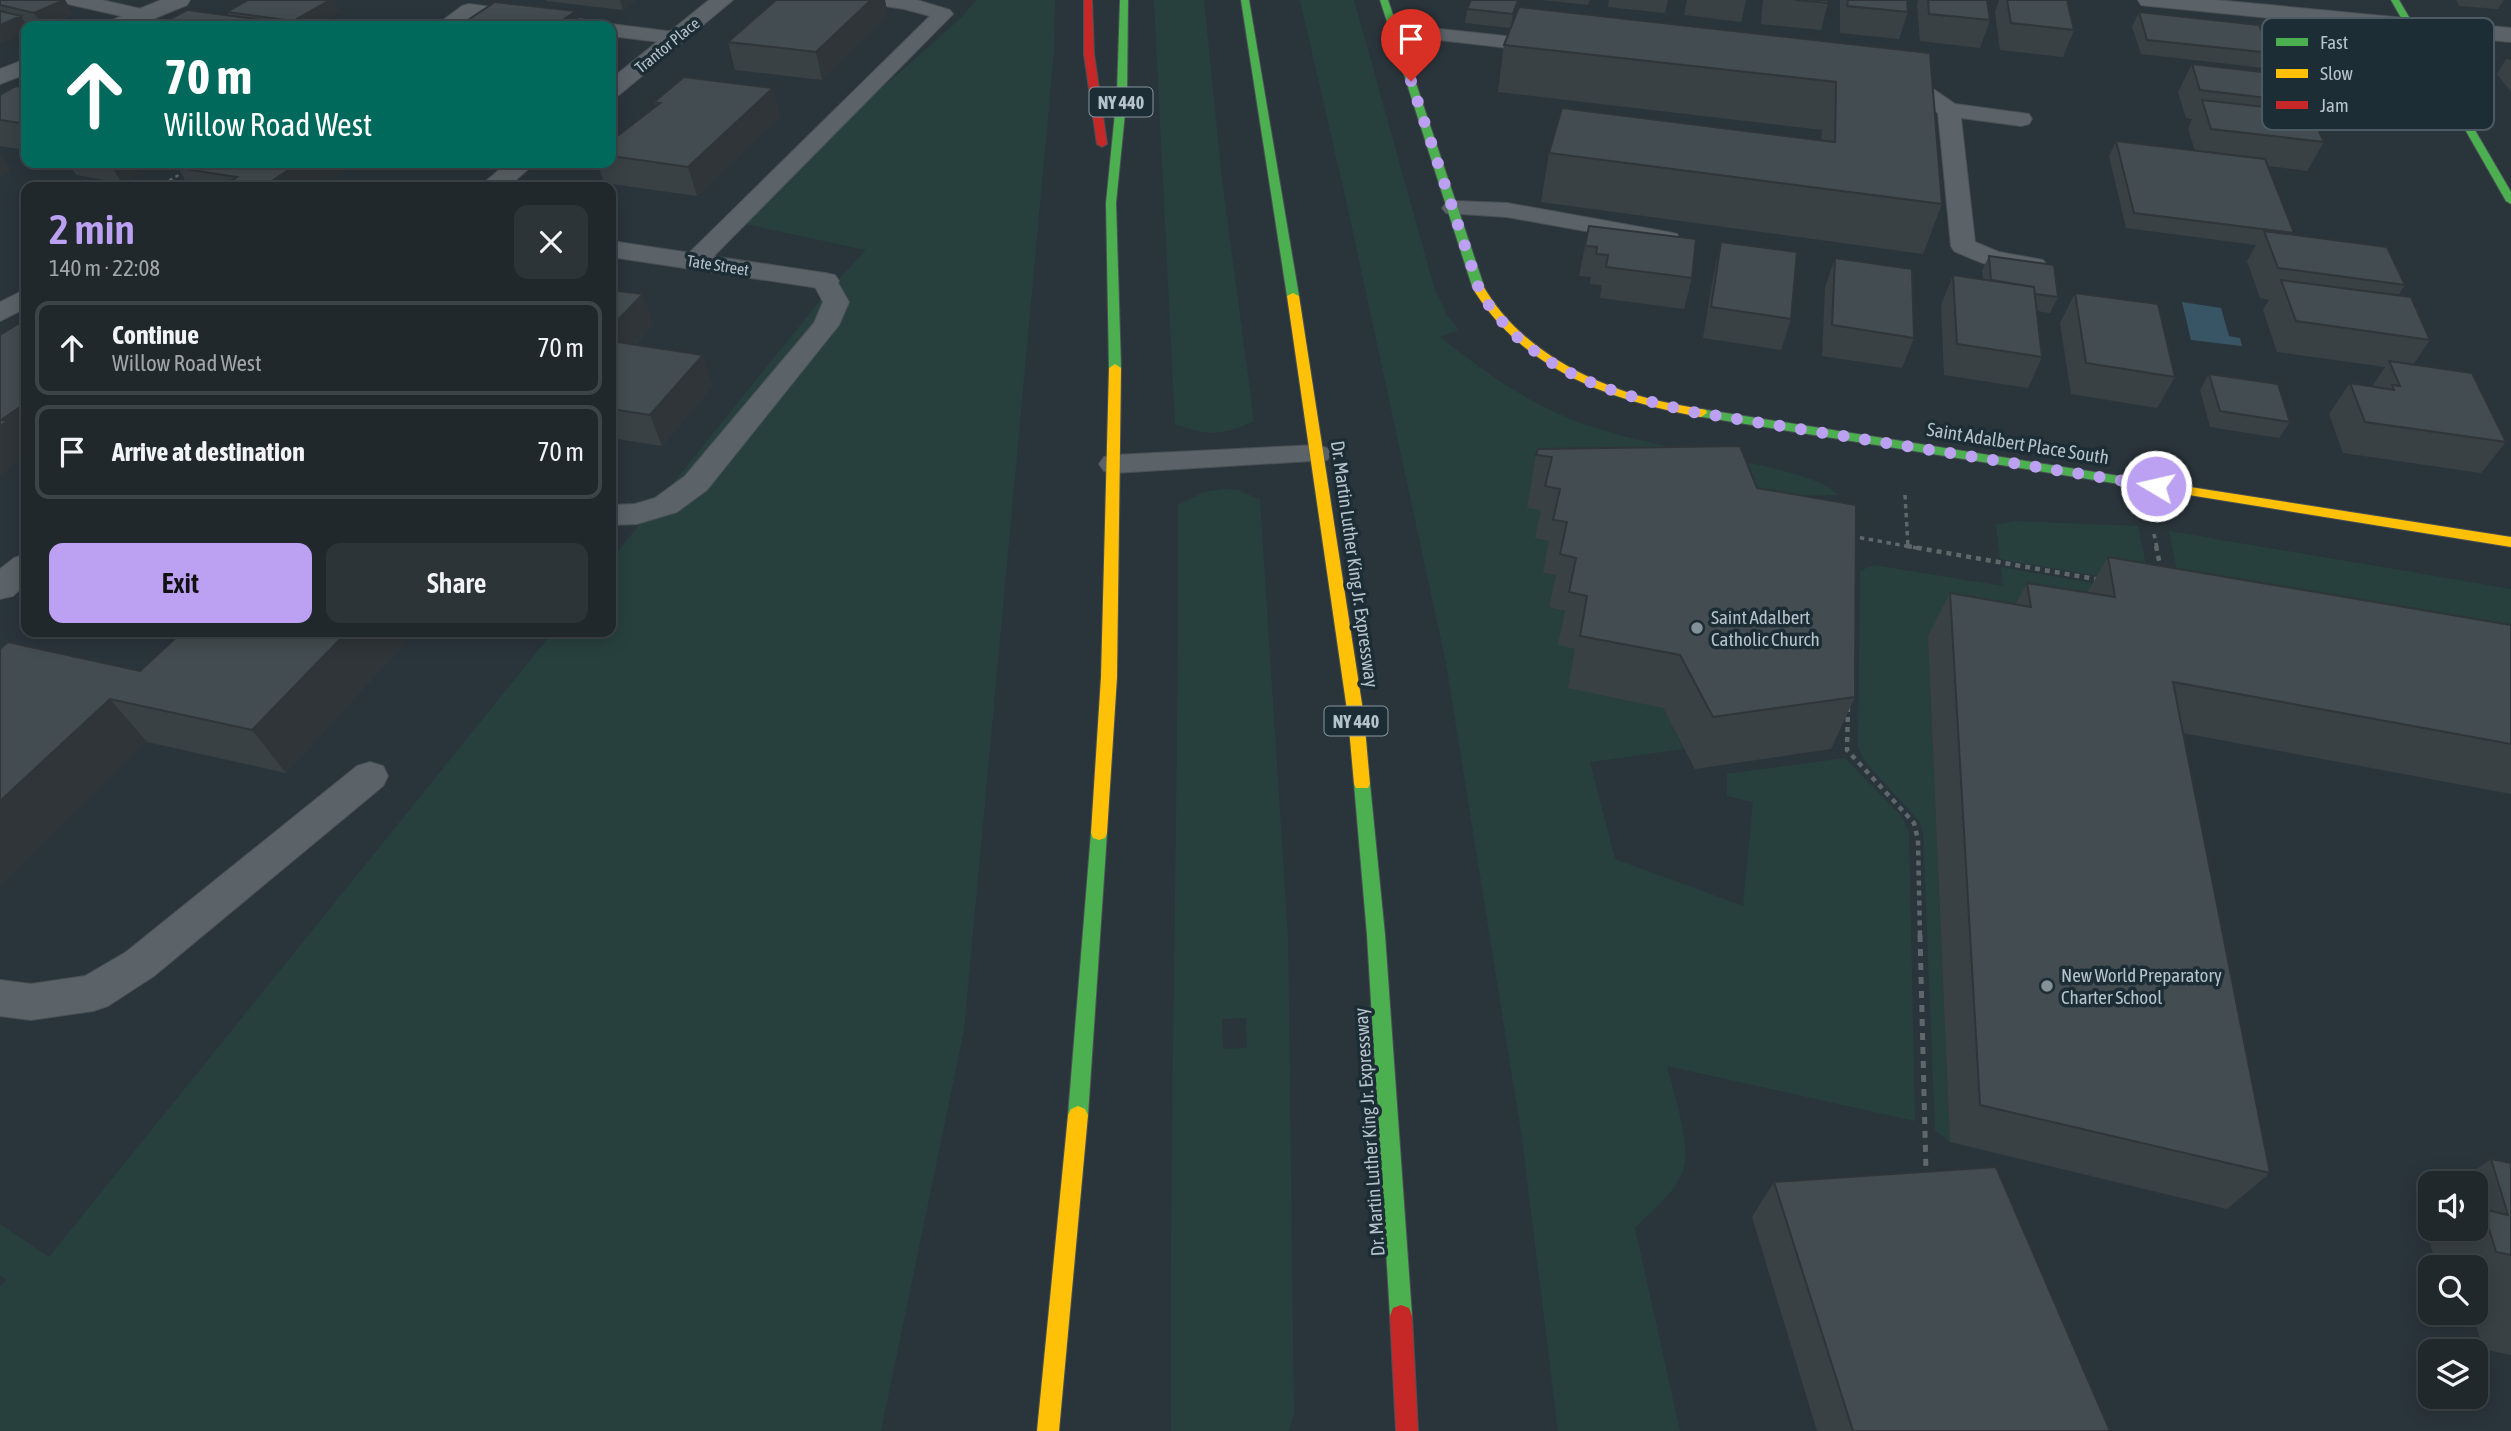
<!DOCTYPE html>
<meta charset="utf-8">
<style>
:root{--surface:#20282c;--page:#2d3438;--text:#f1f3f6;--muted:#a2a6a9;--line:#3d4448;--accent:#bca0f2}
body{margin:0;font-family:"Asap Condensed",sans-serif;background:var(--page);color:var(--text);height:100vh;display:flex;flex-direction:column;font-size:26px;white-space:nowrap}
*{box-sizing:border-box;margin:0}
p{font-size:23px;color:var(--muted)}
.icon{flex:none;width:38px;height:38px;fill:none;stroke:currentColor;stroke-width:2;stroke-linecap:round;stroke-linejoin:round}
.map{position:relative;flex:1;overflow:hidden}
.panel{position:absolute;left:21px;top:182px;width:595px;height:455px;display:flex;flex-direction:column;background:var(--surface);border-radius:14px;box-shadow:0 4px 18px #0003,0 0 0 2px var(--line)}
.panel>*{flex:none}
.banner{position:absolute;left:21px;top:21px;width:595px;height:147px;border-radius:14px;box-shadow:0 4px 18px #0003,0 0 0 2px var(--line);background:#00695c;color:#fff;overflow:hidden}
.controls{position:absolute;left:2418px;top:1171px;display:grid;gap:14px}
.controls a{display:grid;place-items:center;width:70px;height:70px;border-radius:14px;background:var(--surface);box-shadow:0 4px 18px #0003,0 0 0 2px var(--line);font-size:35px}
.pin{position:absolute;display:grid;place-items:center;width:60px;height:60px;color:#fff;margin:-72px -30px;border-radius:50% 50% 50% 0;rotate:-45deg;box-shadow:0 0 7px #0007}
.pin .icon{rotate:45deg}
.me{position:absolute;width:77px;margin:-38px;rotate:279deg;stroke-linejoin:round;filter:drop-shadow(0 0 5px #0008)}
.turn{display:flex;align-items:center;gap:24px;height:147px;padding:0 28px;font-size:32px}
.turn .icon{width:91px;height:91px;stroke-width:2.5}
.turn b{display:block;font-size:49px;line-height:60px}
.round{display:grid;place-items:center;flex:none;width:74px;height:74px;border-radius:14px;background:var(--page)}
.headline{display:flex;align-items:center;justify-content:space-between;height:119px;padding:0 28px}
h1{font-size:42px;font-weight:600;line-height:52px;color:var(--accent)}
.action{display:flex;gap:14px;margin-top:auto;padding:14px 28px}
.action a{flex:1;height:80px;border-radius:14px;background:var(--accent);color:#111;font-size:28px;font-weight:600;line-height:80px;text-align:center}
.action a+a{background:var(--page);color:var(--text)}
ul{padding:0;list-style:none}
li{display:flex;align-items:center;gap:21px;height:94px;margin:0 14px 10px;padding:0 14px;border:4px solid var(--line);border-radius:14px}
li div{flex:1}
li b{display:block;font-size:26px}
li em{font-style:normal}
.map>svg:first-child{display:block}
.green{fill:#27403e;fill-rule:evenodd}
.water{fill:#375565}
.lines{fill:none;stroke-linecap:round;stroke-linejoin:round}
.lane-casing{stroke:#495055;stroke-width:2}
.street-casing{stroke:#495055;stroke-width:2}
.fast-casing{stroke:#495055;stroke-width:2}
.slow-casing{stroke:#495055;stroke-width:2}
.jam-casing{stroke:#495055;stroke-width:2}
.path-far3{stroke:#5e686b;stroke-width:2.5;stroke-dasharray:3.5 3.5;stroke-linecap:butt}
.path-far2{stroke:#5e686b;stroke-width:3.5;stroke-dasharray:4.5 4.5;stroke-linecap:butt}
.path-far1{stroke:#5e686b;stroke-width:4.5;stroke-dasharray:5 5;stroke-linecap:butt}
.path{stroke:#5e686b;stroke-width:5;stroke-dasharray:7 7;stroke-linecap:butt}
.lane{fill:#5c6368;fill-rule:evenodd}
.street{fill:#5c6368;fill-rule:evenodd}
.fast{fill:#4caf50;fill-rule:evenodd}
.slow{fill:#ffc107;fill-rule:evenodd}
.jam{fill:#c62828;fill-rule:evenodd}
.wall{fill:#3a4145}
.shaded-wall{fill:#2f3538}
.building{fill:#434c50;stroke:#2f3538;stroke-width:2}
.route{stroke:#bca0f2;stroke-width:12;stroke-dasharray:0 21.6}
.poi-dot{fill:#849199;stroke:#1d2d36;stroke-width:2.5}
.labels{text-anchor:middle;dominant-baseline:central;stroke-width:7;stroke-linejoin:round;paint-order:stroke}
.far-street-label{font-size:16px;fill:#b5c3cb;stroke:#1d2d36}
.shield{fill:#1d2d36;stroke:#87969e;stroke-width:2}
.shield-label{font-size:18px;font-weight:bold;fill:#b5c3cb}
.street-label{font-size:19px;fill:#b5c3cb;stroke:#1d2d36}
.poi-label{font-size:19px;fill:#b5c3cb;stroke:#1d2d36;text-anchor:start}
.key{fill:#1d2d36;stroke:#4b5a63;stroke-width:2}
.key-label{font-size:19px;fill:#b5c3cb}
</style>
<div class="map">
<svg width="2511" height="1431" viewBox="0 0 2511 1431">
<rect width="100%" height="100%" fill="#2a353b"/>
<path class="green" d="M976,0H1055L1054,52L964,1030L881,1431H0V1287L7,1279L0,1276V1224L49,1257L553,632H611V560L827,292L866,250L731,221L960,19Z
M1154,0H1204L1222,180L1254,421C1223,436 1207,436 1175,424Z
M1300,0H1354L1434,287L1447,315L1459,330L1440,337C1486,373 1525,402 1581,423C1611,434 1643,441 1674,448C1708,456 1818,471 1838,495L1529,502L1527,507L1542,510L1550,542L1543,573L1556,575L1549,607L1565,611L1575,649L1663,708L1684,749L1590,762L1615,859L1743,906L1753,802L1727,796V774L1845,758L1901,816L1909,832L1915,1121L1667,1066C1673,1090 1689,1140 1685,1163C1682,1187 1651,1212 1635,1228L1680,1431H1558L1522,1138L1446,663L1346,200Z
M1223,489L1239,490L1260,500L1288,938L1294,1413L1289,1431H1171C1169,1122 1179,814 1178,505L1204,492ZM1246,1018L1247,1048L1223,1049L1222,1019Z
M2016,521L2138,526L2150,585L2000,559L1996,525Z
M2169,531L2511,589V666L2181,592Z
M1874,565L2003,586L2001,567L2152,594L1928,637L1950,1142L1935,1130L1923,832L1919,821L1867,764L1858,748L1860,571Z"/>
<path class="water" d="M2182,302L2221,308L2229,336L2240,338L2242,346L2191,340Z"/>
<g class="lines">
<defs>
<path id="lane" d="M65,0H102L150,11L153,15L143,21L68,4Z
M869,0H917L950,10L953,14L704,266L695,269L686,266L682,261L686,256L930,16L904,9L872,4Z
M469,4L586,20L593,22L596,26H544L473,16L458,26H435L462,6Z
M611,24L675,32L682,34L685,38L682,42L675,44L611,36V26H604Z
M1394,24L1551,41L1558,43L1561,47L1558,51L1551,53L1387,34L1384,30L1387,26Z
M1892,80L1926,84L1955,104L2029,114L2032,119L2029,124L2021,126L1961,118L1975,242L1999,252L2043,260L2047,265L2043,270C2014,277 1980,263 1954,251L1951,246L1938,113L1912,95L1884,91L1881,86L1884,81Z
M1454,201L1507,203L1668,232L1677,234L1680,239L1677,244L1668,246L1507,217L1446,213L1442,208L1446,203Z
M825,273L834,276L849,302L839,325L707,490L677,512L637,524L611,525V505L635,504L655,498L685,476L814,323L823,302L812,281L816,276Z
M26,289V308L0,321V302Z
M1317,445L1327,448L1332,454L1327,460L1114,473L1104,471L1099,464L1104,457L1114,455Z
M370,762L383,766L388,776L383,786L154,976L108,1006L93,1011L31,1020L0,1016V980L31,984L85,976L126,952L357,766Z"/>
<path id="street" d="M161,0H190L187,5L136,26H107L110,21Z
M709,0H733L619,95L611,97V79Z
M2138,0H2216L2511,28V42L2149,6L2141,5Z
M26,59V74L0,84V69Z
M507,163H535L508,187H479Z
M611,241L825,273L835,275L839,281L835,287L825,289L611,257Z
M26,554V584L13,596L0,599V569L14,558Z"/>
<path id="fast" d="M1120,0H1128L1127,93L1116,203L1121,368L1115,372L1109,368L1106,203L1117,93Z
M1241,0H1249L1299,296L1293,299L1287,296Z
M1380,0H1388L1484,286L1482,288L1472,286Z
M2391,0H2399L2511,192V204L2506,201Z
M1701,409L2132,478L2139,482L2132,486L1696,416L1695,413Z
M1362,778L1368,780L1370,784L1385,935L1412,1316L1409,1324L1401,1327L1393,1324L1390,1316L1367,935L1354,784L1356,780Z
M1099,826L1105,828L1107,833L1088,1115L1085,1121L1078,1124L1071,1121L1068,1115L1091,833L1093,828Z"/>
<path id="slow" d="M1478,283L1482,284C1516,345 1582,380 1647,398C1666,403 1686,406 1706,410L1707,413L1701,417C1613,401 1526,372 1475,292L1472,286Z
M1293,293L1299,296L1364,717L1370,784L1368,788H1356L1354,784L1348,717L1287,296Z
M1115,364L1121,368L1117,677L1107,833L1105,838L1099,840L1093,838L1091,833L1101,677L1109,368Z
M2132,478L2511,537V547L2127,485L2125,482Z
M1078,1106L1085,1109L1088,1115L1059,1431H1037L1068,1115L1071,1109Z"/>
<path id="jam" d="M1084,0H1092L1094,54L1107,144L1102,147L1097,144L1084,54Z
M1401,1305L1409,1308L1412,1316L1418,1431H1396L1390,1316L1393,1308Z"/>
</defs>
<use href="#lane" class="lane-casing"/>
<use href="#street" class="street-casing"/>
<use href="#fast" class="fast-casing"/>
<use href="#slow" class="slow-casing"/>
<use href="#jam" class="jam-casing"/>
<path class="path-far3" d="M157,187L186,171"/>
<path class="path-far2" d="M1905,495L1908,546
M2154,534L2157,548
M1851,536L1917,548"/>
<path class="path-far1" d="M1907,546L2101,580
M2156,546L2161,570
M1848,707L1847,750L1914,823L1918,840L1920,937"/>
<path class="path" d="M1920,935L1926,1172"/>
<use href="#lane" class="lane"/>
<use href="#street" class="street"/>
<use href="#fast" class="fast"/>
<use href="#slow" class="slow"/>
<use href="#jam" class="jam"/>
</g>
<path class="wall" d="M0,0L73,14L45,26L25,23L26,32L0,43Z
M546,0H636L623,10L546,1Z
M1471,0H1519L1517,10L1930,53L1942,204L1923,254L1541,202L1549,153L1821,140L1822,130L1498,92L1504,45L1510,28L1465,23L1467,9Z
M1542,0H1590L1588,5Z
M1609,0H1668L1665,13L1608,7Z
M1687,0H1746L1741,22L1684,15Z
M1763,0H1828V3L1821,30L1761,24Z
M1840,0H1907L1908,12L1899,39L1840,33Z
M1918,0H1987L1990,20L1980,48L1920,41L1917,4Z
M1999,0H2067L2074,30L2063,57L2000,50L1995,12Z
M2456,0H2504L2498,9L2459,6Z
M227,12H340L316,26H157L229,16Z
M2139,12L2272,53L2264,68L2141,54L2132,27Z
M888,15L822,80L735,70L728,42Z
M2506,59L2511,60V92L2497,74Z
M2192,64L2308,103L2303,111L2324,142L2307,171L2268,166L2294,233L2293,235L2405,285L2398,296L2430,340L2413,365L2506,442L2481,473L2343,453L2329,414L2350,383L2372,387L2385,367L2277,352L2263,310L2269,300L2260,298L2247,261L2256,245L2126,228L2109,156L2116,141L2195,151L2188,128L2192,119L2186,118L2178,92Z
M26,88V150L0,146V95Z
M654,102L781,116L697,196L604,183L597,163H611V141L656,106Z
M68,163H154L122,183L76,175Z
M186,163H355L321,187H189L178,168Z
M1589,226L1692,278L1684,309L1600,298L1602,285L1590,284L1591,277L1579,276Z
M1721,242L1791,319L1781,350L1703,338L1714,272Z
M1989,256L2058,297L2050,313L2037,311L2042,357L2028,388L1944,375L1941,305L1953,275L1983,279L1982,271Z
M1835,258L1914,338L1902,368L1822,356L1825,288Z
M611,290L654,324L635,345L713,386L662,446L611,438Z
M2075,293L2175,377L2157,408L2071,394L2060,323Z
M2209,374L2290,422L2279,438L2210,427L2200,390Z
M1536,455L1757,488L1855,697L1831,749L1695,769L1663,708L1568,688L1575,649L1558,645L1565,611L1549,607L1556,575L1543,573L1549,541L1535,538L1541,510L1527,508Z
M2108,557L2511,625V794L2183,733L2270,1173L2227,1209L1950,1142L1928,636L1950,593L2016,604L2027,583L2087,593Z
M182,632H415L286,773L147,742L0,649L140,671Z
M2491,1159L2511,1163V1355L2483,1349L2472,1312H2476V1267H2437L2430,1243L2449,1231L2448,1228H2476V1183H2456Z
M1774,1182L2110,1431H1817L1752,1217Z"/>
<path class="shaded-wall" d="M65,0L73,14L42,26L34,13Z
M330,0H335L340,12L316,26H296L293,21Z
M620,0H636L623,10Z
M871,0H885L888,15L822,80L816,52Z
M1518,0L1517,10L1511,28L1513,14Z
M576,11L581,26H554Z
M21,16L27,26L26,32L0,43V25Z
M255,19L259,26H242Z
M773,88L781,116L697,196L688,167Z
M0,152L12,170L0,177Z
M120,163H154L122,183L112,167Z
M299,163H355L321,187H275L272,181Z
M643,294L654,324L611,370V327Z
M703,355L713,386L662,446L650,415Z
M26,403V456L0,476V426L1,420Z
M347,632H415L286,773L252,730Z
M110,699L147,742L0,886V801Z"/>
<path class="building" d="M0,0H64L34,13L0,5Z
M248,0H330L293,21L227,12Z
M776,0H871L816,52L728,42Z
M1471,0H1518L1513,14L1467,9Z
M1795,0H1828V3Z
M1848,0H1907L1908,12L1847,6Z
M1928,0H1987L1990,20L1929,14Z
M2007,0H2067L2074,30L2011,23Z
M495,2L576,11L554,26H459Z
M1519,7L1930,53L1942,204L1549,153L1562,108L1835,142L1836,82L1504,45Z
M187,10L255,19L242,26H157Z
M0,11L21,16L0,25Z
M2139,12L2259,25L2272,53L2147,40Z
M2192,64L2297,76L2308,103L2200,90Z
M684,77L773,88L688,167L611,156V141L660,103L654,102Z
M16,86L26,88V124L0,120V95Z
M2202,100L2310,112L2324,142L2211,129Z
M2116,141L2265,159L2294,233L2134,213Z
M83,163H120L112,167Z
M186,163H299L272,181L312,187H221L237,177L178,168Z
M1589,226L1696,239L1692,278L1606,267L1608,255L1596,254L1597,247L1585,246Z
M2264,231L2387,247L2405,285L2278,268Z
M1721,242L1797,252L1791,319L1711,307Z
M1989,256L2054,265L2058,297L2035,294L2034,287L1991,280Z
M1835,258L1912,269L1914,338L1832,325Z
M1953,275L2034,287L2042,357L1957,344Z
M2281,280L2411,297L2430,340L2296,321Z
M611,290L643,294L611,327Z
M2075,293L2158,304L2175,377L2086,363Z
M18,324L26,325V403L1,420L8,421L0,426V335Z
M611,341L703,355L650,415L611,409Z
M2389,361L2472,373L2506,442L2365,422L2350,383L2394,390L2392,385L2400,386Z
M2209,374L2278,384L2290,422L2220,411Z
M1740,446L1757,488L1856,505L1855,697L1713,717L1680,655L1580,636L1587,596L1569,592L1576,558L1560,554L1567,522L1553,520L1560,489L1545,486L1552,457L1536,455L1538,449Z
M2108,557L2511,625V744L2173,682L2270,1173L1980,1105L1950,593L2031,607L2027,583L2115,597Z
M182,632H347L252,730L110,699L0,801V649L8,642L140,671Z
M2491,1159L2511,1163V1255L2496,1252L2483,1209L2508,1215Z
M1996,1167L2110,1431H1853L1774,1182Z"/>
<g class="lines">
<path class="route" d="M1411,81L1480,292C1530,371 1606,392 1693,412L2156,486"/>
</g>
<g class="poi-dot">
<circle cx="1697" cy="628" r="7"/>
<circle cx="2047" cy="986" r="7"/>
</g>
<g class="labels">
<g class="far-street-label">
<text transform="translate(667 45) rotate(-39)">Trantor Place</text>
<text transform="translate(718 265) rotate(9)">Tate Street</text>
</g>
<g class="shield">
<rect x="1089.5" y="87.5" width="63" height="29" rx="5"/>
<rect x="1324.5" y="706.5" width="63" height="29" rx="5"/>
</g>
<g class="shield-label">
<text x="1121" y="102">NY 440</text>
<text x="1356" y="721">NY 440</text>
</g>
<g class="street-label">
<text transform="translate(2018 443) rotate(9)">Saint Adalbert Place South</text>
<text transform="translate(1355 564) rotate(82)">Dr. Martin Luther King Jr. Expressway</text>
<text transform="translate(1369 1132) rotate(-94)">Dr. Martin Luther King Jr. Expressway</text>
</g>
<g class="poi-label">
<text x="1711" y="617">Saint Adalbert<tspan x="1711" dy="22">Catholic Church</tspan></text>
<text x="2061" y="975">New World Preparatory<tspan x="2061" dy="22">Charter School</tspan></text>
</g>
</g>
<rect x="2262" y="18" width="232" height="112" rx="10" class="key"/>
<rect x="2276" y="38" width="32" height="8" fill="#4caf50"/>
<rect x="2276" y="69" width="32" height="9" fill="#ffc107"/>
<rect x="2276" y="101" width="32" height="8" fill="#c62828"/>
<g class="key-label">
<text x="2320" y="49">Fast</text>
<text x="2320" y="80">Slow</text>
<text x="2320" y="112">Jam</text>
</g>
</svg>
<div class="controls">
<a><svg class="icon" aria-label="sound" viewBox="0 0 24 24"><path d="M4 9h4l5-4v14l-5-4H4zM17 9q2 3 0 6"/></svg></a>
<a><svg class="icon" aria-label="search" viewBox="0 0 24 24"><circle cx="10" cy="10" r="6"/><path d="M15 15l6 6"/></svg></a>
<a><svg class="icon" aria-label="layers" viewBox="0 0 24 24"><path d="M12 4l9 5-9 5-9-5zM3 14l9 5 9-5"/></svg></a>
</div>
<div class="pin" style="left:1411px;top:81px;background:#d93025"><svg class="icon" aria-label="arrive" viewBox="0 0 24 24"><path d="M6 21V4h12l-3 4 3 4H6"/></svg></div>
<svg class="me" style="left:2156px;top:486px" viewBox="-20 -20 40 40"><circle r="17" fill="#bca0f2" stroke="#fff" stroke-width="3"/><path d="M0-11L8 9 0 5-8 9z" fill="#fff"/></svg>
<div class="banner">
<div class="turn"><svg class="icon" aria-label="ahead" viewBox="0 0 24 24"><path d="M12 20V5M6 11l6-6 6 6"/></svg><div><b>70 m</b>Willow Road West</div></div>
</div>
<section class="panel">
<div class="headline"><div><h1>2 min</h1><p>140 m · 22:08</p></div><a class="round"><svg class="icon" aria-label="close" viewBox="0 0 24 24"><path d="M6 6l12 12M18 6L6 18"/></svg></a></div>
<ul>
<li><svg class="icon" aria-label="ahead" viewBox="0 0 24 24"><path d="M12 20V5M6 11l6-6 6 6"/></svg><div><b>Continue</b><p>Willow Road West</p></div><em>70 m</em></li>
<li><svg class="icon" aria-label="arrive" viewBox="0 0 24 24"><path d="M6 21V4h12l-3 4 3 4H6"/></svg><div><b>Arrive at destination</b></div><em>70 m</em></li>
</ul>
<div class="action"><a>Exit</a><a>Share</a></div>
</section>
</div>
